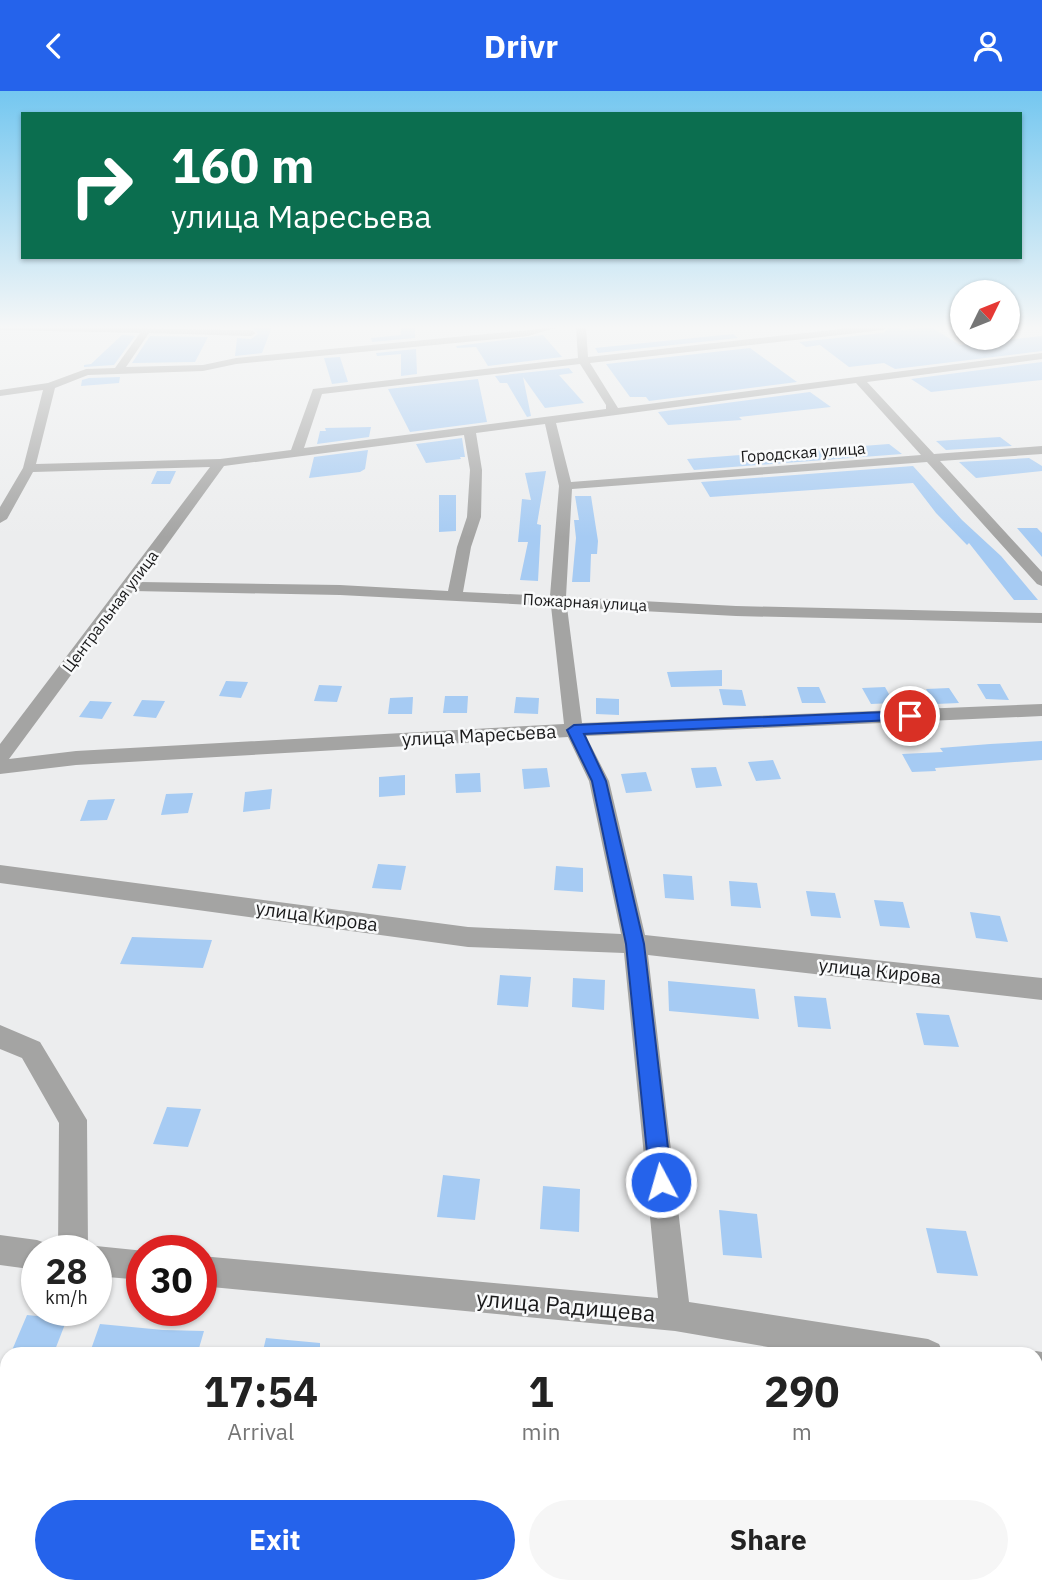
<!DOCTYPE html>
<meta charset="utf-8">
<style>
:root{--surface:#fff;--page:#f6f6f6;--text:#222;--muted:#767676;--accent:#2563eb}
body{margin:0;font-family:"IBM Plex Sans",sans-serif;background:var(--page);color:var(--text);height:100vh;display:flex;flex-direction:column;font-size:26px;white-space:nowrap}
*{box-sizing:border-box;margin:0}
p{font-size:23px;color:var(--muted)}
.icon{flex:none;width:38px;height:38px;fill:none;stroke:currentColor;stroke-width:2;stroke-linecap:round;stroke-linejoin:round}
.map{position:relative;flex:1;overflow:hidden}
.drawer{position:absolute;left:0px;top:1256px;width:1043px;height:247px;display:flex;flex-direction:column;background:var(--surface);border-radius:21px 21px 0 0;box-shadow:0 2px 5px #0004}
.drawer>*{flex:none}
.top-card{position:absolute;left:21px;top:21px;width:1001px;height:147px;border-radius:0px;box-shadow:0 2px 5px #0004;background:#0b6e4f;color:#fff;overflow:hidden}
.needle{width:46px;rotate:47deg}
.fabs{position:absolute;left:950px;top:189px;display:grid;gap:14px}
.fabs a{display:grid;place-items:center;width:70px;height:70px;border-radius:50%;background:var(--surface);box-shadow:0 2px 5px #0004;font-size:35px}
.speed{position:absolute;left:21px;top:1144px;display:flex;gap:14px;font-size:35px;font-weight:700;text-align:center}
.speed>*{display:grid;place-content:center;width:91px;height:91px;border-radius:50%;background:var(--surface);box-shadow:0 2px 5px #0004;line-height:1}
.speed small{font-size:18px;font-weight:400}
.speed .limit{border:10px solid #d22;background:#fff;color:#111}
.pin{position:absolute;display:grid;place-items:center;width:60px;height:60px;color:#fff;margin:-30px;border:4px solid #fff;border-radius:50%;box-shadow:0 2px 7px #0007}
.me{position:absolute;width:77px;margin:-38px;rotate:354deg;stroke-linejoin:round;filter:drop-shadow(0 0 5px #0008)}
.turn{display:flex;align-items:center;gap:24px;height:147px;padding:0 35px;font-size:32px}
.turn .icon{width:91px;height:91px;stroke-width:2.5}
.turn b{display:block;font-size:49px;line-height:60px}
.eta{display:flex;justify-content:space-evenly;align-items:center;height:119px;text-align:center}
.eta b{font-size:42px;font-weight:700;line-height:49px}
.action{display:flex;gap:14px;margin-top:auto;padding:14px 35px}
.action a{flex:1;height:80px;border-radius:42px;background:var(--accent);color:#fff;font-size:28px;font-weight:700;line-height:80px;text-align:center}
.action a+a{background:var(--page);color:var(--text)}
header{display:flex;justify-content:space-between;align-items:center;height:91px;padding:0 35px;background:var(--accent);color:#fff;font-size:32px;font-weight:700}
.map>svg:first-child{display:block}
.building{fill:#a6cbf3}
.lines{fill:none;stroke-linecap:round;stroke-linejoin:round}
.minor{fill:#a4a4a3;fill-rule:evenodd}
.route{fill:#2563eb;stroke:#184099;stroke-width:2}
.labels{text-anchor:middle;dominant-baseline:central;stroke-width:5;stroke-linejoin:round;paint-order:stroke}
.far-street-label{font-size:16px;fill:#1a1a1b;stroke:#f9fafb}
.street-label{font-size:19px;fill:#1a1a1b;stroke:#f9fafb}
.near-street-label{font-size:23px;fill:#1a1a1b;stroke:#f9fafb}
</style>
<header><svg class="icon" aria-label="back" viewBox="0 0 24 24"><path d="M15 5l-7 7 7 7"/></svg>Drivr<svg class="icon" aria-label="person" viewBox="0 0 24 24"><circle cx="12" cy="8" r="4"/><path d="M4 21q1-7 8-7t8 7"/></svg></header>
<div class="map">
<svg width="1042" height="1503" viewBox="0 0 1042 1503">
<rect width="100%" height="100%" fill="#ecedee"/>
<path class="building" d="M238,236H272L262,262L235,265L237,247L251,248L258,243L252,237Z
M401,236H415V247L372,251L371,247L401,244Z
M890,236H901V239L931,236L960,254L1042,245V260L895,278L884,272L849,276L820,254L806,256L799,251L883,242Z
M733,243L738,247L598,262L595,257Z
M122,244L135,245L114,274L84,276V274L91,273Z
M543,244L562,266L488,275L476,256L457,257L456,255Z
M150,245L208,246L195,271L132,272Z
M750,257L797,291L649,310L646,306H630L606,273Z
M416,258L417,283L401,285V263L377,265L376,262Z
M340,266L348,291L332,293L324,267Z
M1042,271V289L931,301L911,288Z
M569,277L573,282L559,284L584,312L545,317L523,286L531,325L527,326L507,292H500L495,285Z
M120,286L119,292L81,295L82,289L89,287Z
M478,288L487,331L410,341L388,298Z
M810,301L831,316L739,326L742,329L668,334L658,321Z
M371,336L369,346L317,353L320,340H326L325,337Z
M1000,346L1012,355L946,359L936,350Z
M462,347L465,366H460L461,368L426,372L416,353Z
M889,353L902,363L694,379L687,368Z
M368,359L365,378L360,381L309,387L314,366Z
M1029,367L1042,375V380L976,387L959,371Z
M913,375L962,429L1001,465L1038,509H1014L969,452L967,454L936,422L913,392L710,406L701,391Z
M157,380H176L170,393H151Z
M546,380L537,433L541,434L538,490L520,489L528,451H518L522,408L531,409L525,382Z
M439,404H456V440L439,441Z
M575,405H591L598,450L597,463H591L590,491H572L576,447L574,429H579Z
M1017,437H1037L1042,442V466Z
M722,579V595L671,596L667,581Z
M226,590L248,591L241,607L219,605Z
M977,593H1000L1009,609L986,608Z
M319,594L342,595L337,611L314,610Z
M797,596H819L826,612H802Z
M885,596L894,612L871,613L862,597Z
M949,597L959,612L936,613L926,598Z
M719,598L742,599L746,615L723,614Z
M445,605H468L467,622H443Z
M413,606L412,623H388L390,607Z
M516,606L539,607L538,623L514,622Z
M596,607L619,608V624L596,623Z
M142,609L165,610L156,627L133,625Z
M90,610L112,611L102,628L79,626Z
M1042,650V669L935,677L936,680L912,681L902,663L943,661L940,657L990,653Z
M773,669L781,688L756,690L748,671Z
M716,676L722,695L696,697L691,677Z
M547,677L550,696L524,698L522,678Z
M646,681L652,700L626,702L621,683Z
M480,682L481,701L456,702L455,683Z
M405,684V704L379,706V686Z
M272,698L270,718L243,721L245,701Z
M193,702L188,722L161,724L166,703Z
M115,708L107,729L80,730L88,709Z
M378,773L406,775L401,799L372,797Z
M556,775L583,777V801L554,799Z
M663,783L692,785L694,809L665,807Z
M729,790L757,792L761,817L731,815Z
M806,800L835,802L841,827L811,825Z
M874,809L903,811L910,837L880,835Z
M970,821L1000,825L1008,851L976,847Z
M132,846L212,849L203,877L120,873Z
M500,884L531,886L528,916L497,914Z
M573,887L605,889L604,919L572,916Z
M668,890L755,898L759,928L669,920Z
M794,905L826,907L831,938L798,936Z
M916,922L949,924L959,956L924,954Z
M167,1016L201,1018L188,1056L153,1053Z
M443,1084L480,1088L475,1129L437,1126Z
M543,1095L580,1098L579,1141L540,1138Z
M719,1119L757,1123L762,1167L723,1164Z
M926,1137L966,1140L978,1185L937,1182Z
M27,1224L67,1228L53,1264H10Z
M100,1233L163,1239L204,1240L197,1264H89Z
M266,1247L320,1252V1264H262Z"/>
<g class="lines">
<path class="minor" d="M0,236L251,239L256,242L251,245L149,242L126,276L203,274L236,267L559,236L528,245L236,273L203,280L88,284L55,297L36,373L220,368L291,359L313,298L578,267L576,236H586L588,266L858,236H888L883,239L590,272L618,317L1042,262V268L867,291L934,363L1042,355V363L940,370L1042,481V495L1037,493L927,371L572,398L566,506L736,515L1042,522V532L736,525L567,516L582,632L1042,613V625L586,645L609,690L645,844L1042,887V909L648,864L689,1211L928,1248L939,1253L944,1264H815L675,1240L201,1195V1165L658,1207L624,862L468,856L0,792V774L468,836L621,843L589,690L568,646L76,674L0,683V653L210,376L33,381L7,428L0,432V416L23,377L43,299L0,305V299L48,292L86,278L115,277L140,242L0,239ZM580,273L606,314V318L304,357L322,303ZM856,292L921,364L571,391L556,332ZM545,333L559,395L550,505L463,501L471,456L481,426L482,379L476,342ZM464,344L470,379L467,426L457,456L448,500L340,494L140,491L224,375ZM133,500L340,504L551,515L564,633L76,660L9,668Z
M0,934L40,951L87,1029L88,1158L96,1155L145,1160H142V1189L96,1185V1160H58L59,1032L22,967L0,958Z
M0,1144L37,1149L48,1153L50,1160H37V1179L0,1174Z
M1036,1260L1042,1261V1293L1036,1292V1264H1027Z"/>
</g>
<linearGradient id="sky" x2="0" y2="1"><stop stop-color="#74c7f0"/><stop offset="0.53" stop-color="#f6f7f7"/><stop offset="1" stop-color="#f6f7f7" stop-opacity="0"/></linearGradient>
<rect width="1042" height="446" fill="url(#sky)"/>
<path class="route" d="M910,620L917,625L915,628L584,643L606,690L644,853L672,1091L669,1099L661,1102L653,1099L650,1091L626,853L592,690L567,639L574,634Z"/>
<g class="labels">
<g class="far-street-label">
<text transform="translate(803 361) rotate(-4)">Городская улица</text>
<text transform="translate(585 511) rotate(3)">Пожарная улица</text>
<text transform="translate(110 520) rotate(-53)">Центральная улица</text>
</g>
<g class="street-label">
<text transform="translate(479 644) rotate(-3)">улица Маресьева</text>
<text transform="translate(317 825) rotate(8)">улица Кирова</text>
<text transform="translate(880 880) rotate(6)">улица Кирова</text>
</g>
<g class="near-street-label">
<text transform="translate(566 1214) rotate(5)">улица Радищева</text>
</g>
</g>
</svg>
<div class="fabs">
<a><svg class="needle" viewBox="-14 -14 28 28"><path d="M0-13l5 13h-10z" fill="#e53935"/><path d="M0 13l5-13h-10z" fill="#767676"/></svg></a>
</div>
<div class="speed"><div>28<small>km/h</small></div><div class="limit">30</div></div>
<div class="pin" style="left:910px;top:625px;background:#d93025"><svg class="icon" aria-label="arrive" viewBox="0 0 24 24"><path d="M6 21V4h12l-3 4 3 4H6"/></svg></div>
<svg class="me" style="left:661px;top:1091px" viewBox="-20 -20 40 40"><circle r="17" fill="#2563eb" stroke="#fff" stroke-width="3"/><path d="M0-11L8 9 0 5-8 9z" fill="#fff"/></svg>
<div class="top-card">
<div class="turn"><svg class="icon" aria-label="right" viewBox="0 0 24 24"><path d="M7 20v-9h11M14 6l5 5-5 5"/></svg><div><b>160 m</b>улица Маресьева</div></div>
</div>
<section class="drawer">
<div class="eta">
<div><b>17:54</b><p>Arrival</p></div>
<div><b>1</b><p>min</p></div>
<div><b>290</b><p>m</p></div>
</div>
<div class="action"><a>Exit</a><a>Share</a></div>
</section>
</div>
